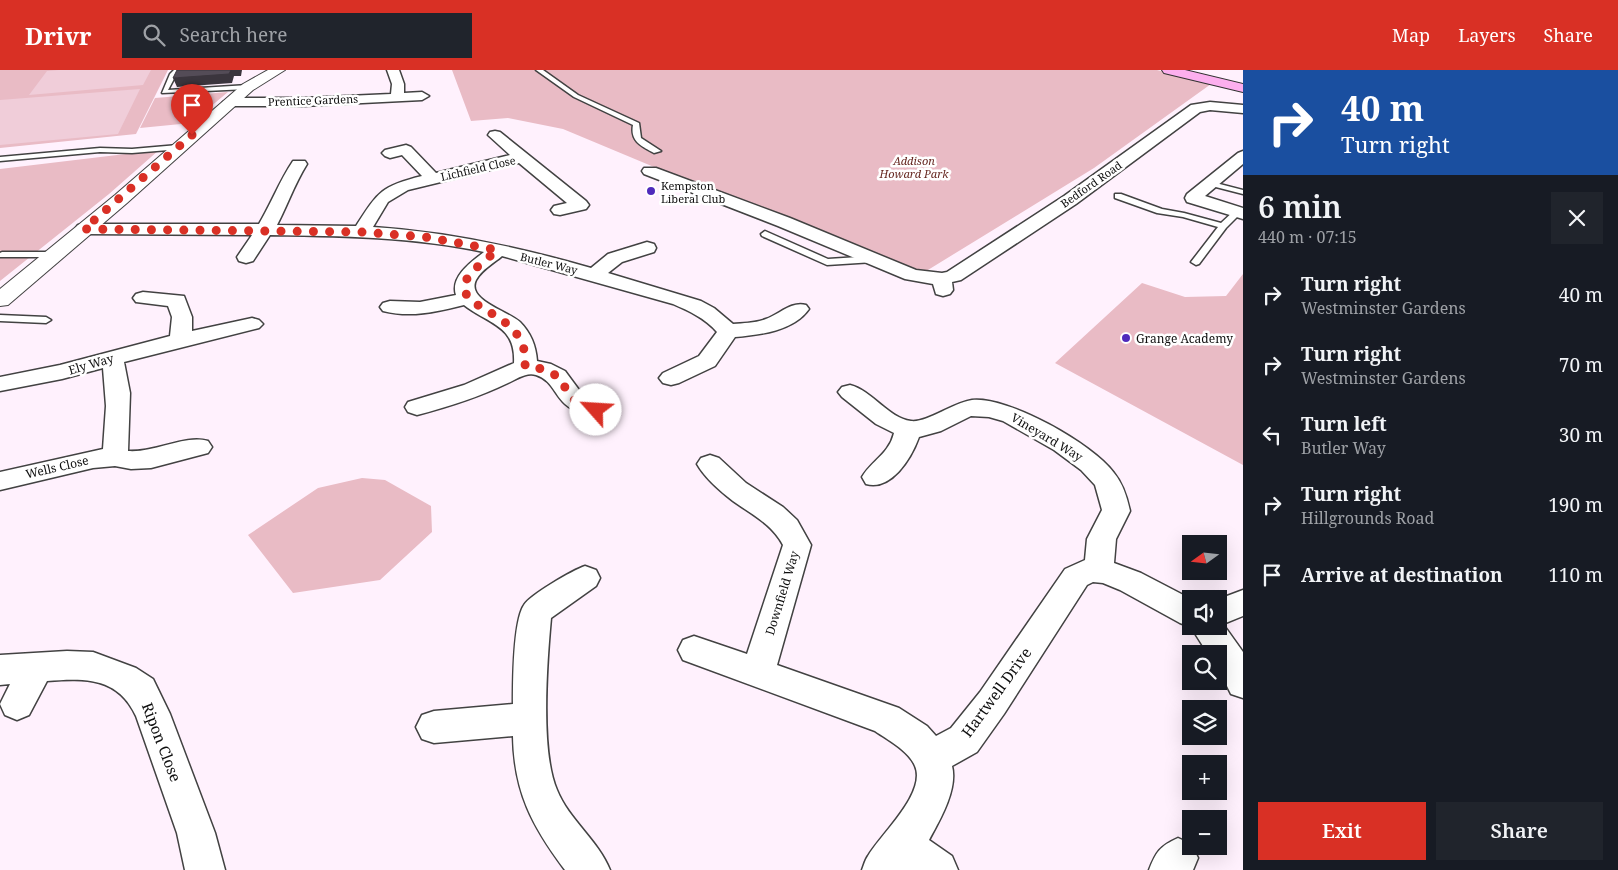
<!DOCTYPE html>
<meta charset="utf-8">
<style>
:root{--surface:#171b24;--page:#20242c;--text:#f1f3f6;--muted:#9ea1a6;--accent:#d93025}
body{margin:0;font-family:"Noto Serif",serif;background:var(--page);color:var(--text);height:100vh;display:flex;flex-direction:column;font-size:19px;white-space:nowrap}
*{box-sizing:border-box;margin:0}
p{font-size:16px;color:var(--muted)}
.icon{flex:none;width:28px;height:28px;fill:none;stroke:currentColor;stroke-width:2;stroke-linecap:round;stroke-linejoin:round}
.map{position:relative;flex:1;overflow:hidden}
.panel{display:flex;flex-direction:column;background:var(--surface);width:375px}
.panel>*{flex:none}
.banner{background:#1a4fa0;color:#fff;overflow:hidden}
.needle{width:32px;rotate:255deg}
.fabs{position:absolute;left:1182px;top:465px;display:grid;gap:10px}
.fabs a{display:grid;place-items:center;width:45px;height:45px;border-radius:0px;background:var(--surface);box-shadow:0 5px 20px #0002;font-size:25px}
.pin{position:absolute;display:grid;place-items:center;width:42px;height:42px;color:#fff;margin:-51px -21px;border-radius:50% 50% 50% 0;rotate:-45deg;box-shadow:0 0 5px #0007}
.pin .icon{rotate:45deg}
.me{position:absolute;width:55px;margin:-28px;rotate:296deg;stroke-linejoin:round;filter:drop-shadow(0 0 4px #0008)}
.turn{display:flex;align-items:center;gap:18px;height:105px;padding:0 15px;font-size:22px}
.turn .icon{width:65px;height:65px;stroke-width:2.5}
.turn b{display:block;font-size:35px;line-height:42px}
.round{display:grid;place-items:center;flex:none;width:52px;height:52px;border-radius:0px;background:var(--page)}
.summary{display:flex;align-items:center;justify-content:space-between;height:85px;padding:0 15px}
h1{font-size:30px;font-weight:600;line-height:38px}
.primary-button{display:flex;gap:10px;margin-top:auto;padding:10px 15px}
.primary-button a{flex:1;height:58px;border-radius:0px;background:var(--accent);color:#fff;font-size:20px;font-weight:600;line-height:58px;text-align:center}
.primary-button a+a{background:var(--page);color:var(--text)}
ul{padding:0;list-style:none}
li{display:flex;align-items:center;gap:15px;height:70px;padding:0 15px}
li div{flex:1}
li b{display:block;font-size:19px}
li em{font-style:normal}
header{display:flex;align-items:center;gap:30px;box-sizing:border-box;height:70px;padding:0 25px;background:var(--accent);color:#fff}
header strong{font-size:24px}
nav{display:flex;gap:28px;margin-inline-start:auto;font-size:18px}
.search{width:350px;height:45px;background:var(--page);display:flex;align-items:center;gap:12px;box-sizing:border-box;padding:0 18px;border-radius:0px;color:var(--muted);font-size:19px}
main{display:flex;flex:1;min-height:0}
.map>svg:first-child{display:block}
.green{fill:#e9bbc5}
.pitch{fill:#f0cdd9}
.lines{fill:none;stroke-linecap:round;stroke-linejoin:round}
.service-casing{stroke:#424242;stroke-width:3}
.minor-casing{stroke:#424242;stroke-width:3}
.tertiary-casing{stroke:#424242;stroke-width:2}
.secondary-casing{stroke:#313131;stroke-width:2}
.service{fill:#fff;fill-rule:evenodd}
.minor{fill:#fff;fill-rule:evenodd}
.tertiary{fill:#fff;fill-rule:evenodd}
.secondary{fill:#fcafee;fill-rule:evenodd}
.shaded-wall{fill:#3b353d}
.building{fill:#544c57;stroke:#3b353d}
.route{stroke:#d93025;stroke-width:9;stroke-dasharray:0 16.2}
.poi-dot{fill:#4f2abc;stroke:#fff;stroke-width:2}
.labels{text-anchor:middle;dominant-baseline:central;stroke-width:5;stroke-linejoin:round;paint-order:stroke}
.far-street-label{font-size:11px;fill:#0f0f0f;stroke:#fff}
.far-park-label{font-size:11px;font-style:italic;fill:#662720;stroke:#fff}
.far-poi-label{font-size:11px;fill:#0f0f0f;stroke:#fff;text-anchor:start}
.poi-label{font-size:12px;fill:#0f0f0f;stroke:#fff;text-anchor:start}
.street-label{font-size:12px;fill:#0f0f0f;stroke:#fff}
.near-street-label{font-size:15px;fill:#0f0f0f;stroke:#fff}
</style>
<header>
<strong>Drivr</strong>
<div class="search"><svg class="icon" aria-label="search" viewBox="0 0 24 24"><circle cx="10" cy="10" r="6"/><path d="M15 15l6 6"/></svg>Search here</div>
<nav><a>Map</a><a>Layers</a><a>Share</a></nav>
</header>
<main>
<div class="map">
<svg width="1243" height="800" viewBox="0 0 1243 800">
<rect width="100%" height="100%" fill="#fff1fd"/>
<path class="green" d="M0,0H168L136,64L0,78Z
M452,0H1157L1211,14L1094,98L923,203L654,97L563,59L508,48L471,51Z
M228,22L191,53L140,58L155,28Z
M159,80L109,124L0,211V99Z
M1243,204V395L1055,293L1142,213L1185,227L1226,226Z
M362,408L385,410L431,436L432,462L380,510L293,523L248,465L318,418Z"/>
<path class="pitch" d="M59,0H151L143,15L29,25L47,1Z
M140,19L118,64L0,75V30Z"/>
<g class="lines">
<defs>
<path id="service" d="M174,0H181L176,5L168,20L248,15L251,17L248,19L162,23L170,4Z
M536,0H543L578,25L639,53L641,68L661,81L654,83C641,76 630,71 633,55L574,27Z
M178,75H181V79L132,83L100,82L0,91V87L100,78L132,79Z
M1208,111L1243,120V124L1208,115Z
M1115,124H1121L1162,139L1184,143L1221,153L1235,140L1242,142L1226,158L1199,194L1196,195L1191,192L1218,157L1183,147L1157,143L1115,128Z
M765,161L828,189L874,186L879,189L874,192L827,195L762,166L761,164Z
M54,182L58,185L57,187H0V183L2,182Z
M0,245L46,247L51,250L46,253L0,251Z"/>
<path id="minor" d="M387,0H399L404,14V23L422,22L429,26L422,30L303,36H230L223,32L230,28H303L391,24L392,14Z
M1210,32L1243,35V43L1210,40L1200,42L1076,134L961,210L952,212L953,220L950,224L943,226L936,224L933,214L905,209L778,156L644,104L642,101L644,98H656L790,148L916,200L942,203L947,202L1064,126L1191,35Z
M495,61L500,62L586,131L589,135L586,139L560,145L554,144L551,140L554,136L567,133L519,93L408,120L388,132L373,157C448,162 519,177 591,198L608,184L647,172L654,174L656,178L654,182L622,192L608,203L701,231L714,238L733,254C744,253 756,253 766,249C780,244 791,231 806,235L809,239C794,261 759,265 735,267L715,296L679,313L671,315L663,313L659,308L663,303L699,286L717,262C705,248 689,241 673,234L502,186C494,193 481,200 476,210C466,230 508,241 520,252C531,263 536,276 537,291L551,294L565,301L582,324L605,335L608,340L605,345C592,349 575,343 565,334C554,324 552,310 536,305C526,302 517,309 508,313C479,327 448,337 417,345L408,342L405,337L408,332L464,315L514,293C516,255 488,254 464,235C436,242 411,248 383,241L380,237L383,233L390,231L420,232L456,225C450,207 471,192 484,182C414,167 342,166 270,165L253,191L246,193L239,191L237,187L252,165L84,164L78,163L75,159L78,155L84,154H259C272,132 279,112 293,91H305L307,94C294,115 288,134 277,155L356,156C378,122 381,116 422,106L402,85L390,88L385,86L382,83L385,80L406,75L411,77L436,103L510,85L488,65L490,62Z
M1243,81V94L1205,126L1243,138V149L1187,132L1185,128L1187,124L1238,83Z
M143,222L184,226L192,247V261L252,248L259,250L263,254L259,258L124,292L130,323L128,381C155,383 185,364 208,371L212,377L208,383L151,398L131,399L115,396L93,398L0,420V402L103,379L106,336L103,298L62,309L0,321V307L60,295L170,266L172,247L168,236L136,232L133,228L136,224Z
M850,315C873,321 888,348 911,351C927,353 952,333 972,330C1008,326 1093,374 1114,403C1123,414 1127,427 1130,441L1116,469L1114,493L1141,503L1191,529V556H1219V529L1243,520V546L1223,554L1243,582V628L1231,624L1219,600V584H1208L1191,557L1180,553L1120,520L1103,513L1093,512L1087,515L1004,644L977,682L952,696C958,719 940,750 929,770L952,786L958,800H862C864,795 865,790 868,786C880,765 927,723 915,696C909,681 888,670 875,661L683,590L678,580L683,570L694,566L747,584L783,475C772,454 751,444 733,431C720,421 705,408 697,394L701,388L710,385L719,388L746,413L783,437L797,450L811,475L777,595L899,638L927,656L936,666L951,658L980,622L1065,499L1085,490L1087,469L1102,440L1095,415L1081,400L1054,380L1003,351L989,347L971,346L941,361L919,367C911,389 891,421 866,414L862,407C872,390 889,384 894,363L876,354L842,327L838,322L842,317Z
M585,496L596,500L600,508L596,516L551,548C547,592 540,681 557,720C569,750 598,770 610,800H565C532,756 514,722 513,666L434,673L422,669L416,657L422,645L434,641L513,634C513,612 513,551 524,535C530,525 573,500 585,496Z
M67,581L93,582L136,598L153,609L170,644L215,763L225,800H185L177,763L136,646C118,607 85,608 47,611L29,645L17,650L5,645L0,634L10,614L0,615V585Z
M1178,768L1191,774L1198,788L1193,800H1149C1156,782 1160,776 1178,768Z"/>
<path id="tertiary" d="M268,0H285L253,20L127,133L8,235L0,236V219L115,125L243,14Z"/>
<path id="secondary" d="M1162,0H1185L1243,14V22L1164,3Z"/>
</defs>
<use href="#service" class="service-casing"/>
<use href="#minor" class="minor-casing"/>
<use href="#tertiary" class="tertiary-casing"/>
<use href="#secondary" class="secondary-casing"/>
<use href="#service" class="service"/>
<use href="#minor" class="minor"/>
<use href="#tertiary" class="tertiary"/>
<use href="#secondary" class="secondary"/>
</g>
<path class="shaded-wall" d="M231,0H242L241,6H234L232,13L177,17L173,8Z"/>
<path class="building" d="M177,0H231L229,4L173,8Z"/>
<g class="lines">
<path class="route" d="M192,65L84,159L361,162L425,167L497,180C488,189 469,201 465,213C457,242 530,241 525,296L543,299L557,306L574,330L596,340"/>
</g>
<g class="poi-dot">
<circle cx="651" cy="121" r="5"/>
<circle cx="1126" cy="268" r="5"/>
</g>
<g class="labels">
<g class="far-street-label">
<text transform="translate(313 30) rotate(-2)">Prentice Gardens</text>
<text transform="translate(478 98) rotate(-13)">Lichfield Close</text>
<text transform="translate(1091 114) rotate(-35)">Bedford Road</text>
<text transform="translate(549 193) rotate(14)">Butler Way</text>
</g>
<g class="far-park-label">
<text x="914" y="90">Addison<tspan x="914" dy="13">Howard Park</tspan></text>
</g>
<g class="far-poi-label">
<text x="661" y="115">Kempston<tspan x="661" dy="13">Liberal Club</tspan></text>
</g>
<g class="poi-label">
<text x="1136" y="268">Grange Academy</text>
</g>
<g class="street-label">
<text transform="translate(91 294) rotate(-16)">Ely Way</text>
<text transform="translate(1047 367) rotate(31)">Vineyard Way</text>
<text transform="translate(57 397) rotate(-13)">Wells Close</text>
<text transform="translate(782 523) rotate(-73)">Downfield Way</text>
</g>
<g class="near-street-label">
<text transform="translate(996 622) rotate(-54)">Hartwell Drive</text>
<text transform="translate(162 672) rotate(69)">Ripon Close</text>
</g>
</g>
</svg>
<div class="fabs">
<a><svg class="needle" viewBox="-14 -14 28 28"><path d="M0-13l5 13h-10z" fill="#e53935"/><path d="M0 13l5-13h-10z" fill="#9ea1a6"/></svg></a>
<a><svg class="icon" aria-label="sound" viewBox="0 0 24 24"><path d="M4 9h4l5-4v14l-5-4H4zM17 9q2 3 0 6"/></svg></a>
<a><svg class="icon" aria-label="search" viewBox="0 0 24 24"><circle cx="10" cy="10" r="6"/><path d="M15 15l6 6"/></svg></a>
<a><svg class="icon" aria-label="layers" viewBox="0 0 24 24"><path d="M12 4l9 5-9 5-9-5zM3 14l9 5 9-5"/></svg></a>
<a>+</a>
<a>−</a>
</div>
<div class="pin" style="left:192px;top:65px;background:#d93025"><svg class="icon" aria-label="arrive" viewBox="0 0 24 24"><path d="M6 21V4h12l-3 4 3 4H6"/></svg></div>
<svg class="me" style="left:596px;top:340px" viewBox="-20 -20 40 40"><circle r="19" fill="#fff"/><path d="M0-13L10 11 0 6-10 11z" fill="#d93025"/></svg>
</div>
<section class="panel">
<div class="banner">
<div class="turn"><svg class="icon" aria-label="right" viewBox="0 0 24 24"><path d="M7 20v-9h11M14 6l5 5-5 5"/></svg><div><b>40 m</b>Turn right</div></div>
</div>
<div class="summary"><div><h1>6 min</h1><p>440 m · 07:15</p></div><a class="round"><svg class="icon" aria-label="close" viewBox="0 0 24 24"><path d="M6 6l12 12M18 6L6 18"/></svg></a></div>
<ul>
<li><svg class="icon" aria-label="right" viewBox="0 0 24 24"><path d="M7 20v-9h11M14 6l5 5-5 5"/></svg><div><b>Turn right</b><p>Westminster Gardens</p></div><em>40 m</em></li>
<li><svg class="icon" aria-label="right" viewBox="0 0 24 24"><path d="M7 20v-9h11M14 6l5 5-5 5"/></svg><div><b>Turn right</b><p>Westminster Gardens</p></div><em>70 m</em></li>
<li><svg class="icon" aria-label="left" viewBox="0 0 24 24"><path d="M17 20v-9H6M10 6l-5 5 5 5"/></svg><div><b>Turn left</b><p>Butler Way</p></div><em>30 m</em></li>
<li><svg class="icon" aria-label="right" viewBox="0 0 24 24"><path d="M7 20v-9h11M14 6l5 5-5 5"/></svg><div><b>Turn right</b><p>Hillgrounds Road</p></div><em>190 m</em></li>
<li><svg class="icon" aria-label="arrive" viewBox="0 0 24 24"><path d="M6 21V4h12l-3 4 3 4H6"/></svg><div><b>Arrive at destination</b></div><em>110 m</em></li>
</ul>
<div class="primary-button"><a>Exit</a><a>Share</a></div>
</section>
</main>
